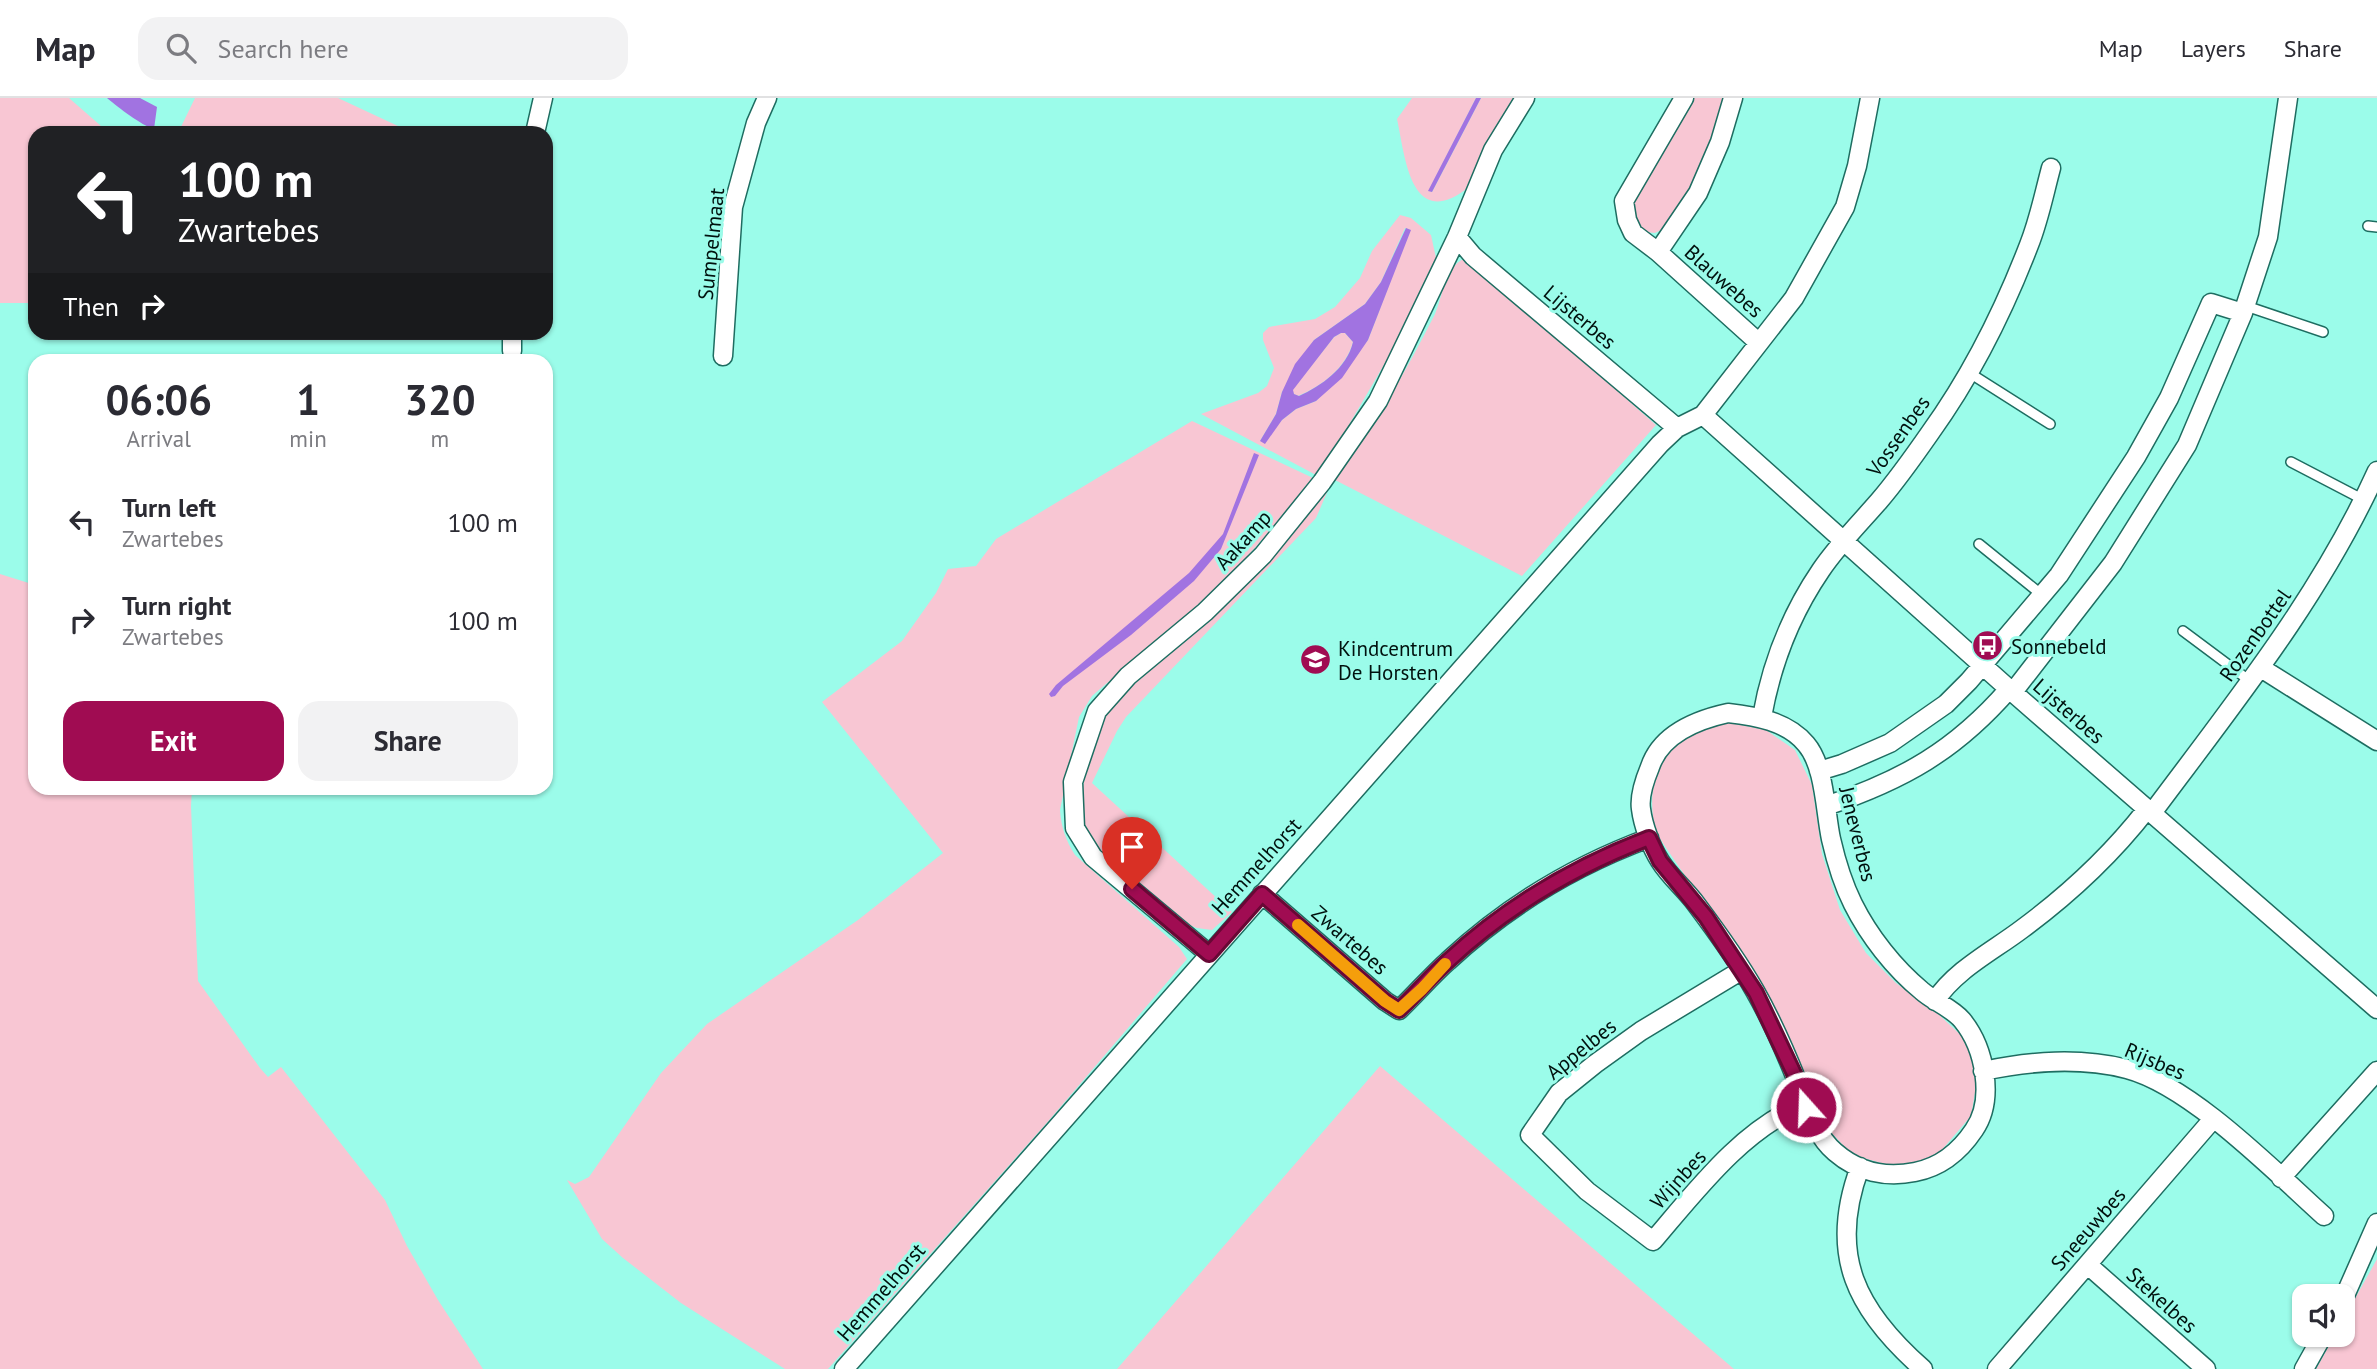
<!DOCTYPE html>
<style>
:root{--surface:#fff;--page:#f2f2f3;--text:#2b2b33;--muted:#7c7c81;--line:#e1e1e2;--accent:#a00c52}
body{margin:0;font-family:"PT Sans",sans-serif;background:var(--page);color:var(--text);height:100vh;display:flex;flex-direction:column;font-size:26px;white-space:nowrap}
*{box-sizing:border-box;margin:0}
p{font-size:23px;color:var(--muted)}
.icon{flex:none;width:38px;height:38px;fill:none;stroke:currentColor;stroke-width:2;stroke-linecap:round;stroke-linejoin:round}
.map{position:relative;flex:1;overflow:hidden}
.drawer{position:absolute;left:28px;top:256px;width:525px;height:441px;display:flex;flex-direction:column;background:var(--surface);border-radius:21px;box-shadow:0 2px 5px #0004}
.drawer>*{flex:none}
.hud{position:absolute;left:28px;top:28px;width:525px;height:214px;border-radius:21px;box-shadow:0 2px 5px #0004;background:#202124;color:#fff;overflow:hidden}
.controls{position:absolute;left:2292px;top:1186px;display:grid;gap:14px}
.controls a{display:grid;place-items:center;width:63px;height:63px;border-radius:14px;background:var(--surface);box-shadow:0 2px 5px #0004;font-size:35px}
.pin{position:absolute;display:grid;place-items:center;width:60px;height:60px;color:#fff;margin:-72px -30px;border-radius:50% 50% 50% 0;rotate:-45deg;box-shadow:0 0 7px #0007}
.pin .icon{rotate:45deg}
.me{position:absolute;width:77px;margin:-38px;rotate:340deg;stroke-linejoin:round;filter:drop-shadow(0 0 5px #0008)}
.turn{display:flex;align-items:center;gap:24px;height:147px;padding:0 35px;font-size:32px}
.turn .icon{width:91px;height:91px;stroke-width:2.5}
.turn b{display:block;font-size:49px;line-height:60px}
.then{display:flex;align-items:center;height:66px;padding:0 35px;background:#0003;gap:14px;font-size:26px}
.eta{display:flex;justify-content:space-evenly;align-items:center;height:119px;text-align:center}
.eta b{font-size:42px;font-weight:700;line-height:49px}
.button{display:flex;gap:14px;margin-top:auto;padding:14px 35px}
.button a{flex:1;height:80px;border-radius:21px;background:var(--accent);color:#fff;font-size:28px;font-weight:700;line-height:80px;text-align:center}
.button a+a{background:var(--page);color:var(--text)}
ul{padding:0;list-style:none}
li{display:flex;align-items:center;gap:21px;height:98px;padding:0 35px}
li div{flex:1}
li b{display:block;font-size:26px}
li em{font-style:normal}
header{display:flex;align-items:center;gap:42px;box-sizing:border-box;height:98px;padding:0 35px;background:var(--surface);border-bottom:2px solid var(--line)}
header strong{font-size:33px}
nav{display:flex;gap:38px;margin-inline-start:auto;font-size:24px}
.search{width:490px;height:63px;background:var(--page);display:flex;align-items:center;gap:18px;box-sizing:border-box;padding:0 24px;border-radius:21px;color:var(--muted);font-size:26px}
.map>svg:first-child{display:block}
.green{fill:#f8c6d3;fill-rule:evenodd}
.water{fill:#a173e1;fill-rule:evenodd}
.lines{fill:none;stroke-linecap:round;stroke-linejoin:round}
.lane-casing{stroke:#1e6d61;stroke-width:12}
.street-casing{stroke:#1e6d61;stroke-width:21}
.lane{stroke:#fff;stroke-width:9}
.street{stroke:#fff;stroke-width:18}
.route-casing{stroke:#680835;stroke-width:18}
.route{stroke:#a00c52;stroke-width:12}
.slow{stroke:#f59e0b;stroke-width:12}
.labels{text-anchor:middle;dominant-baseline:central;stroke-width:6;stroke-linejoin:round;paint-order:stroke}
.street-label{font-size:21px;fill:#00110e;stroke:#9bfcea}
.poi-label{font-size:21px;fill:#00110e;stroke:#9bfcea;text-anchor:start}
</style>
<header>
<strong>Map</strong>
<div class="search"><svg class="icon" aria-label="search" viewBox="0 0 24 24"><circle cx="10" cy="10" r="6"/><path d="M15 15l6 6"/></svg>Search here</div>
<nav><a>Map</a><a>Layers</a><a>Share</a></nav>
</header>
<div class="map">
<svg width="2377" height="1271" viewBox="0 0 2377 1271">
<rect width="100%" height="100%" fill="#9bfcea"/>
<path class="green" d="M0,0H69L109,35H35V205H0Z
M195,0H338L413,35H178Z
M1412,0H1476L1429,92L1432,94L1481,0H1513L1465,92C1410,132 1405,57 1397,21Z
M1691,0H1728L1701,75L1665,130L1655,135L1645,134L1634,124L1630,105Z
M1400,117L1411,120L1431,137L1436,160L1406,229L1332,356L1316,377L1201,316L1258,295L1267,288L1274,270L1263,242V235L1269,229L1315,221L1335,209L1360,180L1372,153ZM1405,130L1410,132L1368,242L1316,303L1296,311L1282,322L1260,343L1276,316L1282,294L1314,242L1365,206L1381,184Z
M1464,161L1471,164L1656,327L1522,478L1335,382C1373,329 1406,274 1435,216C1443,198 1445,168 1464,161Z
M1341,235H1345L1353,244C1346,270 1322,288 1298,298L1294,296L1292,292L1334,239Z
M1192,323L1313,380C1275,427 1236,475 1191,515C1159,544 1124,570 1092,598L1079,619L1060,712C1061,729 1066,743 1075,757L1179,849L1187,861L1045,1027L828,1271H785L681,1205L623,1160L602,1141L567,1082L575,1086L589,1079L661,975L707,926L858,822L943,755L822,604L902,543L936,495L948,471L976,468L996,441Z
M1329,390L1316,420L1126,619L1117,633L1092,685L1232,814L1212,832L1197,830L1173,821L1094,751L1082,733L1081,699L1094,633L1109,607L1206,526L1255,477Z
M0,476L35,487V690H192L191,708L198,883L260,970L268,979L281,969L385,1102L407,1148L438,1202L483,1271H0Z
M1726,624L1766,632L1795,652L1812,687L1822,756L1840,812L1866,855L1896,885L1936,914L1964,940L1978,977L1971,1018L1941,1053L1922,1065L1892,1068L1852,1057L1827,1030L1810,989L1766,897L1656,735C1649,708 1650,672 1671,651C1686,637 1708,631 1726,624Z
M1380,968L1734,1271H1117Z
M2377,1161V1271H2316L2335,1237H2343V1222Z"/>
<path class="water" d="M107,0H140L157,9L154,31C141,27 119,10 107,0Z
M1476,0H1481L1432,94L1428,93Z
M1406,130L1411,132L1368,242L1342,280L1316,303L1296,311L1282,322L1265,346L1260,343L1276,316L1282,294L1295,266L1314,242L1365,206L1381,184ZM1341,235H1345L1353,244C1347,270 1321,288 1299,298L1294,296L1293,292L1334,239Z
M1254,355L1259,357L1221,451L1194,483L1131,537L1063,588L1055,598L1051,599L1049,596L1056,587L1189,475L1223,436Z"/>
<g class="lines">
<defs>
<path id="lane" d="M2368,128L2377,129
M2246,208L2323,234
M1968,274L2050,326
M2291,364L2364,402
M1979,446L2042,497
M2183,533L2250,583"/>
<path id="street" d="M1684,0L1624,103L1627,122L1633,135L1658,154L1759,245
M535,35L543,0
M1457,139L1473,158L1677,330
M1658,154L1698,95L1720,44L1733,0
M512,253V234
M723,258L733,109L756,25L767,0
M1703,317L2009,591L2377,911
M2261,570L2377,643
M2013,594L2113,465L2187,347L2243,215L2268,139L2288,0
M1728,615C1755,618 1787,623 1806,646C1825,668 1825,713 1831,741C1836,763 1843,786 1853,806C1869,838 1894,870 1922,893C1933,903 1952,910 1962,922C1985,950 1995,1002 1974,1032C1960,1053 1941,1069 1915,1074C1886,1080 1858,1074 1835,1054C1814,1036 1807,1007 1797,983C1785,953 1771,921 1755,893C1738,863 1717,834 1696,806C1685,791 1670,779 1660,763C1651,749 1643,727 1641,711C1639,698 1645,681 1650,669C1661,636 1696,622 1728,615Z
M1762,619C1771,568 1791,516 1821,472C1838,447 1859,426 1879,403C1897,382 1914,358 1930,335C1971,278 2004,212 2029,147C2039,122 2044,96 2051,70
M1819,673L1842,666L1890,645L1946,606L1969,583L2059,477L2136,359L2169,300L2211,205L2243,215
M1826,708C1903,682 1955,653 2009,591
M2152,715C2234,605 2320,499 2377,373
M1262,796L1385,903L1399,912C1416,896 1431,878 1448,863C1506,809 1576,767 1649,740
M1209,856L1093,759L1075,730L1073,684L1097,613L1128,578L1205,514L1263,457L1322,384L1378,303L1457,139L1493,52L1525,0
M1742,872L1641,933L1595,966L1559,995L1530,1037L1587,1093L1653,1143C1695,1094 1743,1030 1805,1006
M1935,903C1955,872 1993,853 2022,831C2068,797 2112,756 2147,711
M1983,973C2031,963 2079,959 2127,971C2191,988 2274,1073 2324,1118
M1860,1069C1827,1157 1857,1213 1923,1271
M2281,1080L2377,973
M2088,1167L2206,1271
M2343,1202L2377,1125
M844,1271L1660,346L1677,330L1703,317L1794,200L1845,109L1857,68L1870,0
M1997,1271L2213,1021
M2304,1271L2323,1237"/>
</defs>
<use href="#lane" class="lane-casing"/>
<use href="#street" class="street-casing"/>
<use href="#lane" class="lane"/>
<use href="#street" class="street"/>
</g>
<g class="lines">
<defs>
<path id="route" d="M1132,791L1209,856L1262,796L1385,903L1399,912C1416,896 1431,878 1448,863C1506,809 1576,768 1649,740L1660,763L1706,819L1756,895L1798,984L1806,1009"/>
</defs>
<use href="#route" class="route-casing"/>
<use href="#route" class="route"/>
<path class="slow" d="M1298,827L1385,903L1399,912L1422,891L1445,866"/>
</g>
<defs>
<symbol id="bus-disc" viewBox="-11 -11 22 22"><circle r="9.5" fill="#a00c52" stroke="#9bfcea"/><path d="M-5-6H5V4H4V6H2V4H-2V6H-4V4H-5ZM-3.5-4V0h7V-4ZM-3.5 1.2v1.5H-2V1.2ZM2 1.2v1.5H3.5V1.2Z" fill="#fff"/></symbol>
<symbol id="school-disc" viewBox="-11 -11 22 22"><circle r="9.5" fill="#a00c52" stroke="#9bfcea"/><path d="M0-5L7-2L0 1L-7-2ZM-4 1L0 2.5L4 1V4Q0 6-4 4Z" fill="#fff"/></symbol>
</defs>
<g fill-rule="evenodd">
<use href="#bus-disc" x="1970" y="530" width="35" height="35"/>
<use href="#school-disc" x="1298" y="544" width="35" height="35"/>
</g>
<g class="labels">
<g class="street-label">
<text transform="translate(711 146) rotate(-84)">Sumpelmaat</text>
<text transform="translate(1724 183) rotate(42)">Blauwebes</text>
<text transform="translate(1580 219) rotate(40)">Lijsterbes</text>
<text transform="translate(1898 338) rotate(-55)">Vossenbes</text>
<text transform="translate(1243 442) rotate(-48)">Aakamp</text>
<text transform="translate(2255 537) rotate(-55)">Rozenbottel</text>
<text transform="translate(2069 613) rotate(41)">Lijsterbes</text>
<text transform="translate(1858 736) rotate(76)">Jeneverbes</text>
<text transform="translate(1256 768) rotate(-48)">Hemmelhorst</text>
<text transform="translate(1350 842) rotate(41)">Zwartebes</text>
<text transform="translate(1581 951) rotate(-39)">Appelbes</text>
<text transform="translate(2155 963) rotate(23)">Rijsbes</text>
<text transform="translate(1678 1081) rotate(-48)">Wijnbes</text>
<text transform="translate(2088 1131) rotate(-49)">Sneeuwbes</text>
<text transform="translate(881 1194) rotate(-49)">Hemmelhorst</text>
<text transform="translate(2162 1202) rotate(42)">Stekelbes</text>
</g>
<g class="poi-label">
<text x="2011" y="548">Sonnebeld</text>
<text x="1338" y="550">Kindcentrum<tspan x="1338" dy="24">De Horsten</tspan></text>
</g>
</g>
</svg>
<div class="controls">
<a><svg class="icon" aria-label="sound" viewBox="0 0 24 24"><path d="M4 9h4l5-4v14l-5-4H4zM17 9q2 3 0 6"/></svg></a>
</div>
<div class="pin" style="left:1132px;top:791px;background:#d93025"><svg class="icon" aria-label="arrive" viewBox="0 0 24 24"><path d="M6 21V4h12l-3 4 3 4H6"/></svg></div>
<svg class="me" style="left:1806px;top:1009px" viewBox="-20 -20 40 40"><circle r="17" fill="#a00c52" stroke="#fff" stroke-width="3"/><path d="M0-11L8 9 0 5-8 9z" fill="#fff"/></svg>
<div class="hud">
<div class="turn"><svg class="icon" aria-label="left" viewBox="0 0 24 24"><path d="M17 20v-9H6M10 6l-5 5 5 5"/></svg><div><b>100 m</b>Zwartebes</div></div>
<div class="then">Then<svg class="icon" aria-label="right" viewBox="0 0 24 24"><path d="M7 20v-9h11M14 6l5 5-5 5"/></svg></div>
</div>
<section class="drawer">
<div class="eta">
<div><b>06:06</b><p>Arrival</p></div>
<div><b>1</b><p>min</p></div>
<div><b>320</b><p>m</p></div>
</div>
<ul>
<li><svg class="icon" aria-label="left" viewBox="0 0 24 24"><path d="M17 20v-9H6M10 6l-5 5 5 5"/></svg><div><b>Turn left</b><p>Zwartebes</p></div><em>100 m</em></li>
<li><svg class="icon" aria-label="right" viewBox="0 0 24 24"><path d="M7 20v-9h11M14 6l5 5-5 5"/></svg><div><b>Turn right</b><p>Zwartebes</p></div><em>100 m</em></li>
</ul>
<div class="button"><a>Exit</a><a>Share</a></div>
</section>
</div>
